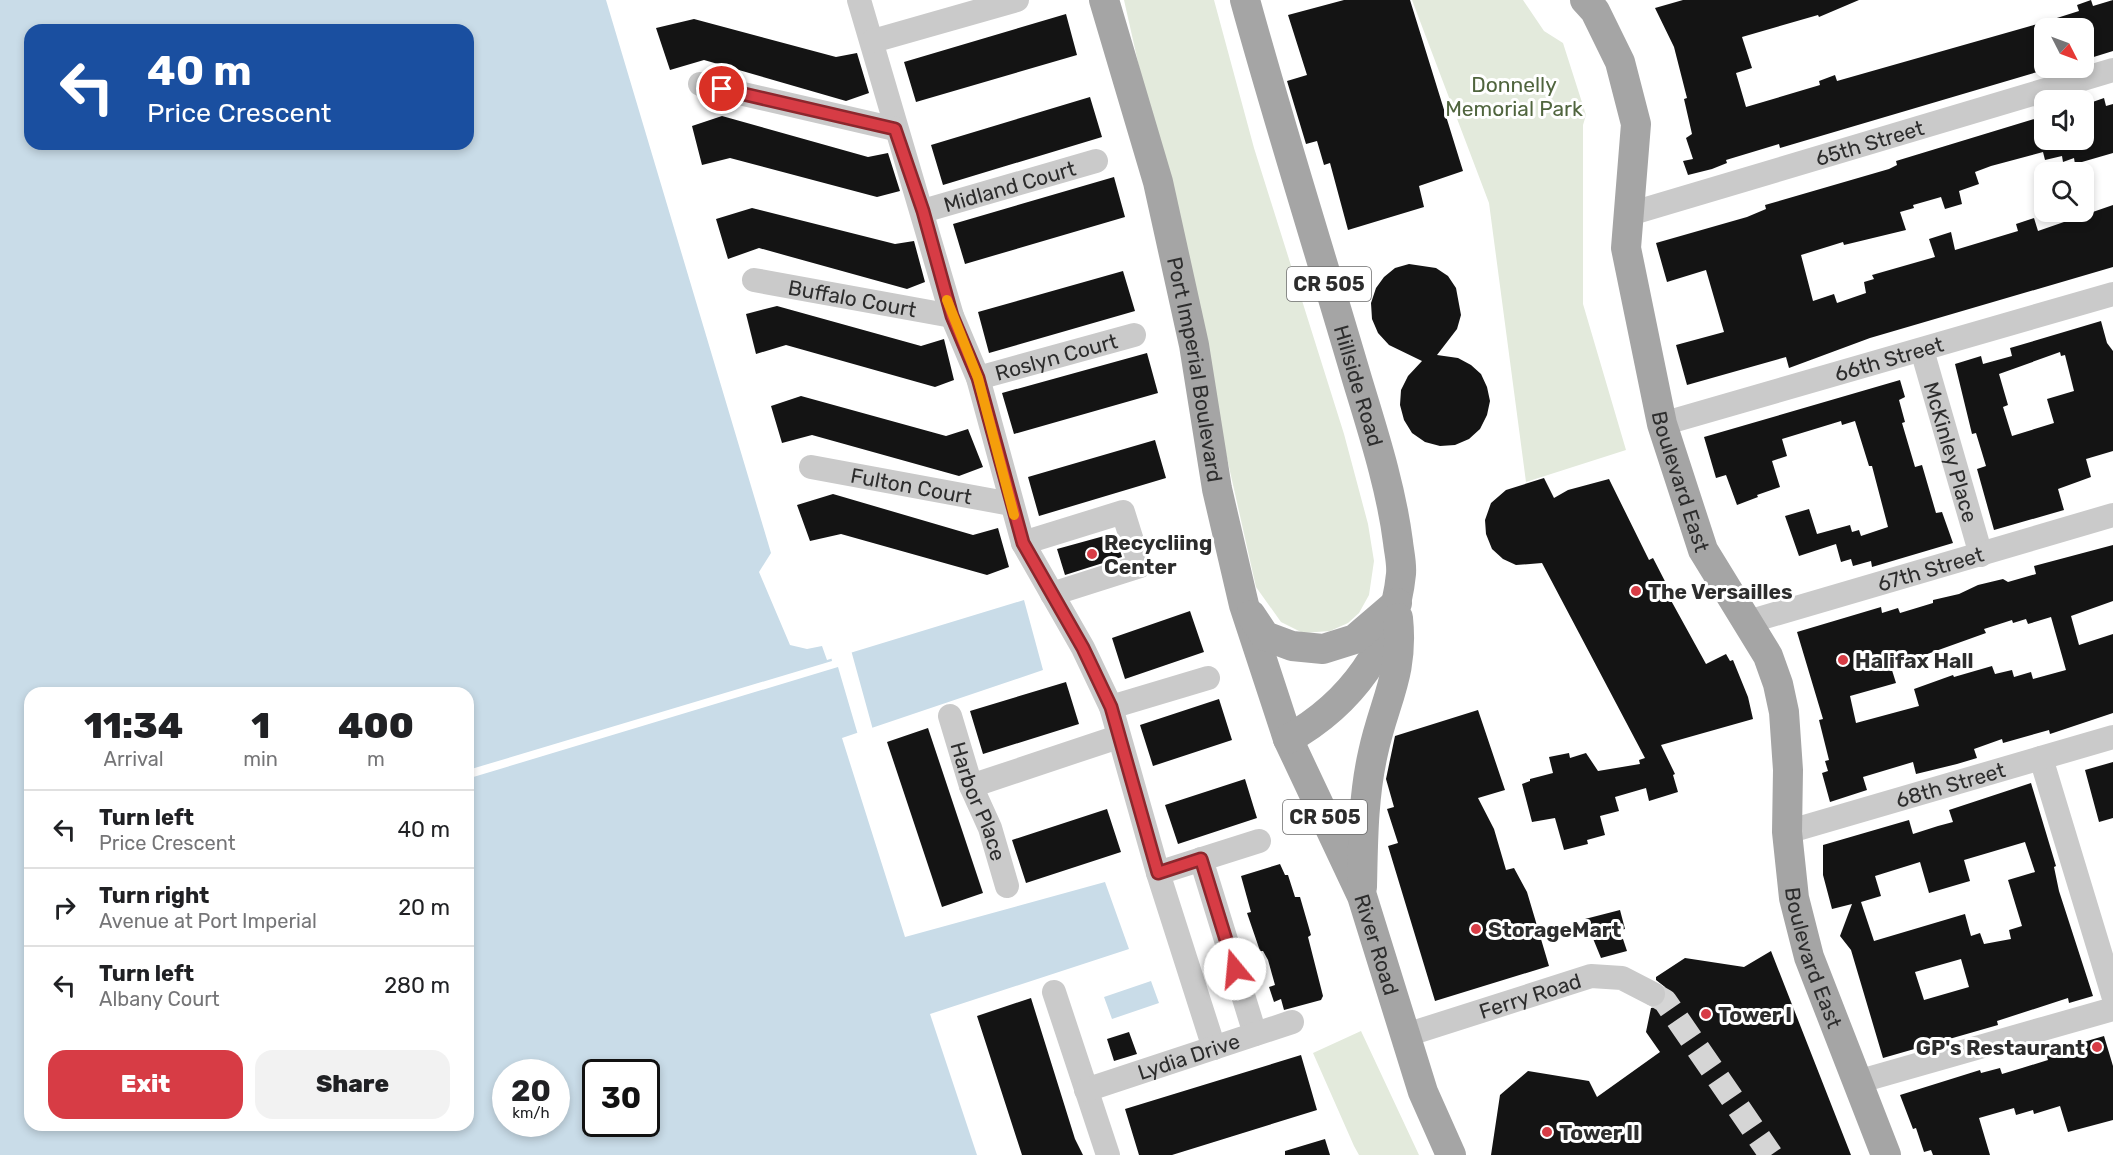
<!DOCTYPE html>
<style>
:root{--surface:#fff;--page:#f2f2f2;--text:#202124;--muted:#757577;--line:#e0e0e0;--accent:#d73c45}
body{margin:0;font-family:Rubik,sans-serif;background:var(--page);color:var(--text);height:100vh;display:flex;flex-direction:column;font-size:22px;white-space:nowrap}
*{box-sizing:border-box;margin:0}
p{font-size:20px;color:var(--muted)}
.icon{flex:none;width:33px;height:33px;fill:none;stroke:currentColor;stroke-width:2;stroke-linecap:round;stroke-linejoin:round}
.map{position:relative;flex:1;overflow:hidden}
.panel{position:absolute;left:24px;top:687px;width:450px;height:444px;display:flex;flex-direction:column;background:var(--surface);border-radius:18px;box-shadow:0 3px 9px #0003}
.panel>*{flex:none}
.top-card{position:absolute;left:24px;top:24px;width:450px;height:126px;border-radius:18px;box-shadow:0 3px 9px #0003;background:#1a4fa0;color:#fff;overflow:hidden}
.needle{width:39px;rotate:132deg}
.controls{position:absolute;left:2034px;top:18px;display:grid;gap:12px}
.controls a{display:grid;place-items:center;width:60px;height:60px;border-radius:12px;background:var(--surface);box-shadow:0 3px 9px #0003;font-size:30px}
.speed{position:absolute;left:492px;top:1059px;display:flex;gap:12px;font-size:30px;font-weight:700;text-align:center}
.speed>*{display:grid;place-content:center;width:78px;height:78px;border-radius:50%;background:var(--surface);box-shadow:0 3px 9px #0003;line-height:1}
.speed small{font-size:15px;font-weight:400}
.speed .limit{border:3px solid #111;border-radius:9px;background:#fff;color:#111}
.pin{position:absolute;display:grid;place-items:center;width:51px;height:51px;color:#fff;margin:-26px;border:3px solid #fff;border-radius:50%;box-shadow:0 2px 6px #0007}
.me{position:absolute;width:66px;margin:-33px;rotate:343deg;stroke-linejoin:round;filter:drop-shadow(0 0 4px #0008)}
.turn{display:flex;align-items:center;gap:21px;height:126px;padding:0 24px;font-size:27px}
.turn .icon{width:78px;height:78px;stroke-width:2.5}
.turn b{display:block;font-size:42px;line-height:51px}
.eta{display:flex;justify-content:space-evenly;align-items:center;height:102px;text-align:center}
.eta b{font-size:36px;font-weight:800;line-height:42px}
.primary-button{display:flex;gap:12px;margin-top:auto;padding:12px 24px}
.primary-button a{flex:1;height:69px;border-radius:18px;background:var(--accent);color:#fff;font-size:24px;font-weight:800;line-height:69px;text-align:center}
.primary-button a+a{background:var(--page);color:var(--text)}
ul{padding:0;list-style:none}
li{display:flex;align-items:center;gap:18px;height:78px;padding:0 24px;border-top:2px solid var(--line)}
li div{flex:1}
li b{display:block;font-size:22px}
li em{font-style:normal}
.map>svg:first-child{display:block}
.green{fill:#e3eadc}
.water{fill:#c9dce8;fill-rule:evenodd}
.pier{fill:#fff}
.building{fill:#141414;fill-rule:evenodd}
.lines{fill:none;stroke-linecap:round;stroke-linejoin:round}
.minor-tunnel{stroke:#d5d5d5;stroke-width:24;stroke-dasharray:24 12;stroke-linecap:butt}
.minor{stroke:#cacaca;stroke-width:24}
.major{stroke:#a5a5a5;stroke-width:30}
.route-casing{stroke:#8c272d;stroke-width:15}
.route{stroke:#d73c45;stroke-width:10}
.slow{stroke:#f59e0b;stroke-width:10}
.poi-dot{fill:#d73c45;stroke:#fff;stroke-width:2}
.labels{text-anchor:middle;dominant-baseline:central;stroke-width:6;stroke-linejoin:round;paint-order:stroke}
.shield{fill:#fff;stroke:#6c6c6c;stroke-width:1.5}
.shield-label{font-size:20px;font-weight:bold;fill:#2d2d2d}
.park-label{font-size:21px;fill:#50653e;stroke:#fff}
.street-label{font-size:21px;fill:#2d2d2d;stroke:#fff}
.poi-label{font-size:21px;font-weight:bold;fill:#2d2d2d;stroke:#fff;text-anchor:start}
</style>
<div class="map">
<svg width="2113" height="1155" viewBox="0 0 2113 1155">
<rect width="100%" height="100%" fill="#fff"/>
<path class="green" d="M1124,0H1214L1254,148L1344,434L1368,524L1374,561L1369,595L1359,613L1348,623L1330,631L1303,633L1281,622L1256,587Z
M1412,0H1523L1544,31L1563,43L1586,115L1583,125V304L1626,450L1526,482L1489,203Z
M1361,1031L1419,1155H1359L1354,1146L1313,1053Z"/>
<path class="water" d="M0,0H606L771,553L759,572L790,645L807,649L822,646L827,660L1024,600L1043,670L842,738L905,937L1105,882L1129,949L930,1014L977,1155H0ZM30,30H468V144H30ZM30,693H468V1125H30ZM506,1072H556V1124H506ZM596,1072H646V1124H596Z
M1151,981L1159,1003L1112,1019L1104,997Z"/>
<path class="pier" d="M851,650L873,730L858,735L838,667L470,778L468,770L832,661L831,656Z"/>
<path class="building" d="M1344,0H1410L1463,171L1419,186L1424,207L1348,230L1330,163L1324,165L1317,141L1306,144L1287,81L1307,75L1288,15Z
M1683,0H1859L1819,17L1818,15L1742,37L1752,68L1736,73L1746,107L1820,85L1819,81L1835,75L1837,81L2041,23L2079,11L2077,5L2091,0L2093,6L2113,0V51L2084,60V28H2044V70L1780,148L1779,144L1726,160L1727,163L1712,169L1688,175L1683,161L1693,159L1686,138L1692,134L1684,99L1687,98L1674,47L1655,8Z
M1066,14L1077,55L916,102L904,62Z
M694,19L836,57L857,53L869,93L846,101L704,60L670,70L656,28Z
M1090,97L1102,137L943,185L931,145Z
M2104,98L2106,106L2113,104V153L2075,164L2074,158L2063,162L2062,156L2045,160L2043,152L1991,166L1975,172L1979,184L1959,191L1962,204L1945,209L1941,197L1913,205L1914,208L1900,212L1906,230L1844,245L1843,242L1801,255L1813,301L1834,294L1837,303L1866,293L1864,282L1874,279L1872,275L1935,257L1929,239L1951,232L1955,250L2018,231L2016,224L2034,218L2038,231L2113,205V267L1870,338L1789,368L1786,357L1687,385L1676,345L1724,332L1706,270L1667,282L1656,243L1747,217L1766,209L1765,205L1889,169L1897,165L1896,161L2041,117L2042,122L2044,121V140H2084V105Z
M722,116L868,157L888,153L900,191L877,197L730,158L702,165L692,126Z
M1114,177L1125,217L965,264L953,224Z
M752,208L895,244L914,241L925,282L907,289L759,248L728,259L716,219Z
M1409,264L1436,268L1448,276L1456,288L1461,315L1457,329L1437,355L1458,358L1471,365L1481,374L1487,387L1490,401L1487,415L1480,429L1469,439L1455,445L1440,446L1425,442L1412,433L1404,420L1400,405L1401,390L1408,376L1422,361L1389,345L1378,333L1372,319L1371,303L1376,288L1384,277L1395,268Z
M1123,271L1135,311L989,353L978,312Z
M777,306L921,346L944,339L954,380L935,387L786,345L756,354L746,314Z
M2101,321L2107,343L2113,351V451L2086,459L2091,477L2058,489L2064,510L1994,530L1977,469L1986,466L1976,433L1972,434L1955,364L1981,356L1983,364L2012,356L2010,348ZM2060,352L2061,356L2065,355L2074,391L2047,399L2054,423L2012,436L2003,407L2008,405L1999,374Z
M1147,353L1158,393L1014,434L1002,393Z
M1900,380L1905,397L1899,400L1905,422L1902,423L1915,467L1922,465L1936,513L1942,512L1953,543L1872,567L1871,561L1853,566L1851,559L1841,562L1836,544L1799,556L1785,516L1809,509L1817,534L1850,525L1852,532L1859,530L1861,536L1888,527L1872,466H1869L1855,421L1842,425L1841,421L1782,439L1787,456L1772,461L1780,487L1757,495L1758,497L1737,505L1726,475L1716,478L1704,437Z
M801,396L946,436L968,429L983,467L959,476L812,435L782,443L771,406Z
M1155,440L1166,478L1039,516L1028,477Z
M1544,478L1554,498L1568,490L1609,479L1649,560L1653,558L1671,593L1668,595L1706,664L1726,654L1730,661L1733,660L1748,697L1753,719L1661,745L1675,774L1673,775L1678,792L1649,801L1646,788L1615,797L1619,811L1600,816L1605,835L1587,840L1588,844L1564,850L1555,818L1532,822L1522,784L1530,781V779L1553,773L1549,757L1569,753L1570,758L1586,753L1598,771L1640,764L1639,760L1645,758L1542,563L1516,565L1503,559L1492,549L1486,534L1485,520L1491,503L1506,490Z
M833,494L973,535L998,528L1009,567L987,575L841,534L810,541L797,505Z
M1115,533L1122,557L1065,575L1057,549Z
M2113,545V601L2071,616L2079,645L2113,634V713L2050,734L2049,730L2003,743L2002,739L1974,749L1977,758L1957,764L1916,774L1913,762L1863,777L1867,790L1830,802L1822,773L1828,771L1825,761L1829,760L1819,720L1823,719L1797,632L1881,607L1882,613L1898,608L1900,613L1933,603V600L1959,594L1978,585L2003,579L2008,582L2036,574L2034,566ZM2051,617L2066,670L2033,679L2031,672L2014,677L2012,670L1995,674L1992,666L1954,677L1953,675L1914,689L1919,706L1856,723L1850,696L1896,683L1891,667L1986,633L1984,629L2012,620L2013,623L2026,619L2028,624Z
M1190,611L1204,652L1125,679L1112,638Z
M1066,682L1079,724L983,754L970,711Z
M1219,699L1232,740L1153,766L1140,725Z
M1478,710L1505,790L1478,798L1494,829L1506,870L1514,868L1527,892L1549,966L1435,1001L1388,846L1398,843L1387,809L1394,807L1386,779L1395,736Z
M928,728L983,893L942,907L887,742Z
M2113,762V818L2099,822L2085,770Z
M1245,779L1257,818L1178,844L1165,805Z
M2031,783L2056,866L2054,867L2059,891L2093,996L2069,1003L2068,998L1997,1021L1998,1025L1883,1058L1851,950L1840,936L1852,904L1832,909L1823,875V845L1909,820L1913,834L1938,826L1953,822L1949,810ZM2025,842L2035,872L2008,880L2022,926L2009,930L2011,939L1984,944L1980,933L1971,936L1965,914L1874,941L1861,902L1881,896L1875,876L1920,862L1929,893L1970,881L1964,860ZM1961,959L1969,987L1924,1000L1915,972Z
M1107,809L1121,852L1026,883L1012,840Z
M1280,864L1285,875H1288L1295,897H1300L1311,935L1308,937L1323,996L1321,1000L1284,1010L1281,999L1274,1002L1269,987L1275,985L1268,960L1263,951H1260L1247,913L1251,912L1241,876Z
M1620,910L1625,929L1620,930L1627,951L1601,958L1585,919Z
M1771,951L1851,1155H1491L1500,1095L1528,1071L1589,1081L1597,1097L1660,1052L1646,1032L1651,1008L1661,1006L1667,994L1665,987L1656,980V977L1685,958L1744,967Z
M1031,998L1075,1139L1083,1155H1022L977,1016Z
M1129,1032L1137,1054L1114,1061L1107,1039Z
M2104,1036L2113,1066V1120L2068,1132L2060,1106L2034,1114L2033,1110L2016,1115L2014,1108L1979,1118L1990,1155H1933L1931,1150L1924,1152L1916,1128L1913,1129L1900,1095L1980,1070L1981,1073L2000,1068L2002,1074L2022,1068L2048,1060L2046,1053Z
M1301,1055L1317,1110L1172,1155H1139L1125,1109Z
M1325,1139L1330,1155H1285V1151Z"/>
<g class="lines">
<path class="minor-tunnel" d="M1653,994L1665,1001L1771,1155"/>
<g class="minor">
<path d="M859,0L952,316L978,378L1023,543L1083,648L1111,707L1158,873L1214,1048"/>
<path d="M873,41L1017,0"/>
<path d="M700,84L895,129"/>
<path id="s1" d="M923,211L1096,161"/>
<path id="s2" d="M1626,215L2113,70"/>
<path id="s3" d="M754,280L952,316"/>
<path id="s4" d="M1922,350L1981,555"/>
<path id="s5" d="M978,378L1134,335"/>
<path id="s6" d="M1662,424L2113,294"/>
<path id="s7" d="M811,467L1011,504"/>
<path d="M1023,543L1123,512L1140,566L1052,594"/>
<path id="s8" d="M1748,622L2113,515"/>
<path d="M1111,707L1208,678"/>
<path id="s9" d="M950,716L971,786L990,828L1007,886"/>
<path d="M2041,758L2113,995"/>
<path d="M971,786L1118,737"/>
<path id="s10" d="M1787,832L2113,737"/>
<path d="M1201,859L1255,1034"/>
<path d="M1158,873L1259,841"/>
<path d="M1054,992L1108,1155"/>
<path id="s11" d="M1406,1035L1591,976L1622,978L1653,994"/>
<path d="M1857,1082L2113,1009"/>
<path id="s12" d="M1086,1090L1292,1022"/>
</g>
<g class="major">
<path id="s13" d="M1104,0L1158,182L1194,345L1217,489L1244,605L1288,739L1362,896L1423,1092L1451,1155"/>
<path id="s14" d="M1245,0C1280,127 1320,253 1357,379C1373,432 1391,487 1398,542C1399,552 1402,563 1401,574C1394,645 1351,704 1288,739"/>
<path id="s15" d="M1585,0L1595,11L1620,62L1636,124L1626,248L1662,424L1703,550L1768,656L1778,684L1784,712L1788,770L1787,832L1794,898L1809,957L1886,1155"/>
<path d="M1251,615L1265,636L1292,646L1323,649L1355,639L1397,603"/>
<path d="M1362,887C1363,842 1363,797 1373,753C1384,701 1404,675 1398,618"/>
</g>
</g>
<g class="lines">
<defs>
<path id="route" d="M722,89L895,129L923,211L952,316L978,378L1023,543L1083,648L1111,707L1158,873L1201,859L1235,969"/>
</defs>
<use href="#route" class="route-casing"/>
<use href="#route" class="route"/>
<path class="slow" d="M947,300L978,378L1014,515"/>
</g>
<g class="poi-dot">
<circle cx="1092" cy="554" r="6"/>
<circle cx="1636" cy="591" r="6"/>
<circle cx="1843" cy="660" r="6"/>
<circle cx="1476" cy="929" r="6"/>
<circle cx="1706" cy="1014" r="6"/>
<circle cx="2097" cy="1047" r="6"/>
<circle cx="1547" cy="1132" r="6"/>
</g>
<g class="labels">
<g class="shield">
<rect x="1287" y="267" width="84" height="34" rx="4.5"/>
<rect x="1283" y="800" width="84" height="34" rx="4.5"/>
</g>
<g class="shield-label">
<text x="1329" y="284">CR 505</text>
<text x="1325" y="817">CR 505</text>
</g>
<g class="park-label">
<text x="1514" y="84">Donnelly<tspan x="1514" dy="24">Memorial Park</tspan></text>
</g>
<g class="street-label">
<text stroke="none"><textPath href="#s2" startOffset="254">65th Street</textPath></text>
<text stroke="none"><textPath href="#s1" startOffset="90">Midland Court</textPath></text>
<text stroke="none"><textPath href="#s3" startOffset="100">Buffalo Court</textPath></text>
<text stroke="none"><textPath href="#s5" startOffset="81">Roslyn Court</textPath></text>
<text stroke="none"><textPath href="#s6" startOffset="236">66th Street</textPath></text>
<text stroke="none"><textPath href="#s13" startOffset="381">Port Imperial Boulevard</textPath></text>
<text stroke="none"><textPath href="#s14" startOffset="402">Hillside Road</textPath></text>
<text stroke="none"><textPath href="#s4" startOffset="106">McKinley Place</textPath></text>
<text stroke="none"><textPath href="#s15" startOffset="500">Boulevard East</textPath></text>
<text stroke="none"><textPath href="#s7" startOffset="102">Fulton Court</textPath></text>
<text stroke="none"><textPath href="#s8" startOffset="190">67th Street</textPath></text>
<text stroke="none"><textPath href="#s10" startOffset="170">68th Street</textPath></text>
<text stroke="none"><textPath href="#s9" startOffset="90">Harbor Place</textPath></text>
<text stroke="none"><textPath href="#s13" startOffset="987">River Road</textPath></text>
<text stroke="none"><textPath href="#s15" startOffset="1004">Boulevard East</textPath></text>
<text stroke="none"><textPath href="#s11" startOffset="130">Ferry Road</textPath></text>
<text stroke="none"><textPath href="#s12" startOffset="108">Lydia Drive</textPath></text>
</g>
<g class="poi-label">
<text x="1104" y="542">Recycliing<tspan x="1104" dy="24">Center</tspan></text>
<text x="1648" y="591">The Versailles</text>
<text x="1855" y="660">Halifax Hall</text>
<text x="1488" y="929">StorageMart</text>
<text x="1718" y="1014">Tower I</text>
<text x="2085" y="1047" text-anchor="end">GP's Restaurant</text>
<text x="1559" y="1132">Tower II</text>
</g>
</g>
</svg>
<div class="controls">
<a><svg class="needle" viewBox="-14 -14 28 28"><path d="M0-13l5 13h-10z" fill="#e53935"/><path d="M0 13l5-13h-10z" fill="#757577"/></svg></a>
<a><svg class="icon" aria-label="sound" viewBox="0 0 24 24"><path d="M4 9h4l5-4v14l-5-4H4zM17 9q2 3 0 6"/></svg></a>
<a><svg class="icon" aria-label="search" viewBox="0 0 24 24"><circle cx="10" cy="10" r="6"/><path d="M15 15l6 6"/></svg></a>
</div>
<div class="speed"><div>20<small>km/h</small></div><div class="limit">30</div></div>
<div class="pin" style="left:722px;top:89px;background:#d93025"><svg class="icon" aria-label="arrive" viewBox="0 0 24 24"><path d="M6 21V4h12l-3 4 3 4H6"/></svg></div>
<svg class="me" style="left:1235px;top:969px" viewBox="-20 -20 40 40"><circle r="19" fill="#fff"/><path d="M0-13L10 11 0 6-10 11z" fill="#d73c45"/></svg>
<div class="top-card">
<div class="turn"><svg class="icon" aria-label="left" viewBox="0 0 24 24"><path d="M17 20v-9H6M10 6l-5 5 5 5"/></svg><div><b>40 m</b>Price Crescent</div></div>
</div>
<section class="panel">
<div class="eta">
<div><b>11:34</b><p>Arrival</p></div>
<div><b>1</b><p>min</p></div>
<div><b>400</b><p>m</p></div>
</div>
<ul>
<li><svg class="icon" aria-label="left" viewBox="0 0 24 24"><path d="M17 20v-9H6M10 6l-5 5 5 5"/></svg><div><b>Turn left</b><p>Price Crescent</p></div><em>40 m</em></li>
<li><svg class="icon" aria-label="right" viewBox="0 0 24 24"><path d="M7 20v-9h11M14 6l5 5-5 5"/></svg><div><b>Turn right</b><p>Avenue at Port Imperial</p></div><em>20 m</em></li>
<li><svg class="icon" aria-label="left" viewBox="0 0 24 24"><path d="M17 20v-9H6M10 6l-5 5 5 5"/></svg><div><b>Turn left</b><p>Albany Court</p></div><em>280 m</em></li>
</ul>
<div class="primary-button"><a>Exit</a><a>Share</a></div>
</section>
</div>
